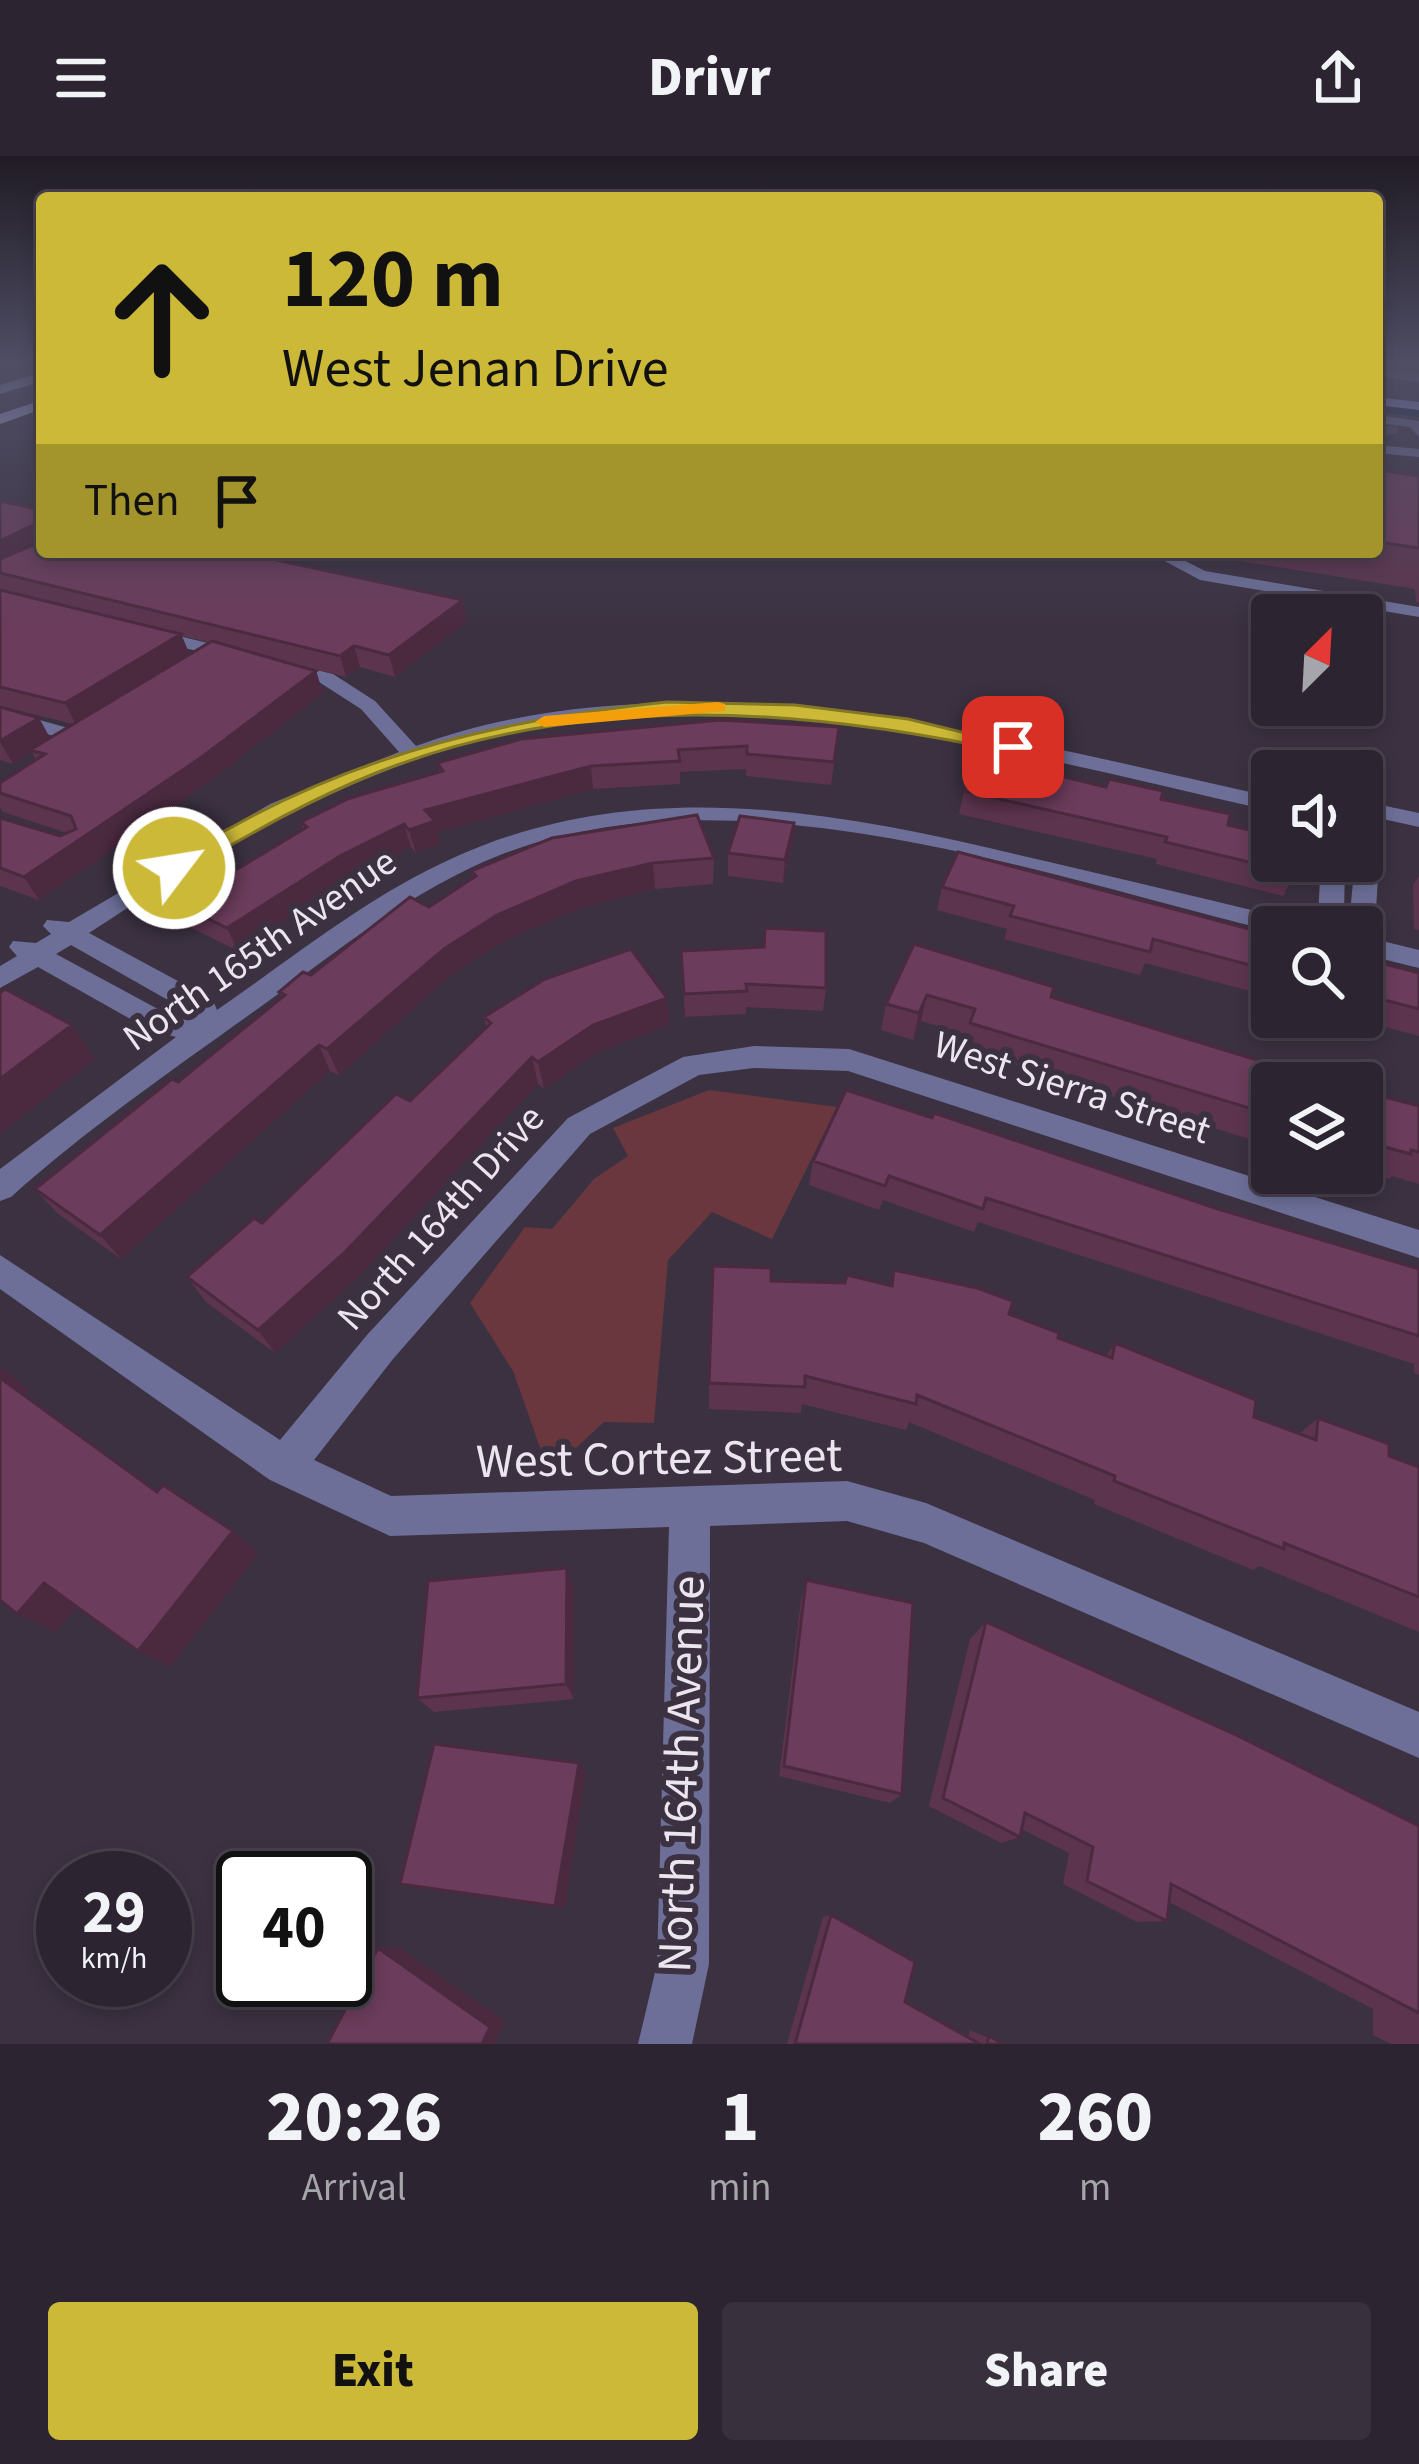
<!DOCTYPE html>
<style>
:root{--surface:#2c2531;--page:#38313d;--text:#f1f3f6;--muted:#a6a5ab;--line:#48424d;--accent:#ccb938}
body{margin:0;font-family:"Source Sans 3",sans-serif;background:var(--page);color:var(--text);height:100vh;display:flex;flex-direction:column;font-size:45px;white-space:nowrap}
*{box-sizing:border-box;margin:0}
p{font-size:39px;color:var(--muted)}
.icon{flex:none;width:66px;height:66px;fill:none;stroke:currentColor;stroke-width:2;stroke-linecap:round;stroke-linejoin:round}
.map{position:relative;height:1888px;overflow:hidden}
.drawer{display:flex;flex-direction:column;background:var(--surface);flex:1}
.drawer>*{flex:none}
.banner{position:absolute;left:36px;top:36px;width:1347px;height:366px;border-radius:12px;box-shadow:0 6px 18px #0003,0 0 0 3px var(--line);background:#ccb938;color:#111;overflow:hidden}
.needle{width:78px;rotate:24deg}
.fabs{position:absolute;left:1251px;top:438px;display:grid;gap:24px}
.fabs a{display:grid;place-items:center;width:132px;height:132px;border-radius:12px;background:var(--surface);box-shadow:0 6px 18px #0003,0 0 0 3px var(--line);font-size:60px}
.speed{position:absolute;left:36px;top:1695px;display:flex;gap:24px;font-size:60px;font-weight:700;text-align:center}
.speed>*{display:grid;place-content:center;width:156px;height:156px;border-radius:50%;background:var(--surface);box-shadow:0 6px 18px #0003,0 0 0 3px var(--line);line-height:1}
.speed small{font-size:30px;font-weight:400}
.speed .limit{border:6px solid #111;border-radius:18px;background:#fff;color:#111}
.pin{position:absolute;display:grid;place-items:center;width:102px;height:102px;color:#fff;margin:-51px;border-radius:24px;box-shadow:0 6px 18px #0006}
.me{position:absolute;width:132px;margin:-66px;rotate:59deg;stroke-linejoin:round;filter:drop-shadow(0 0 9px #0008)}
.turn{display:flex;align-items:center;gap:42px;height:252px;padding:0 48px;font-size:54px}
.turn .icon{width:156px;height:156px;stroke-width:2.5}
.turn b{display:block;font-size:84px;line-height:102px}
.then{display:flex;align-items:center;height:114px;padding:0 48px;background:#0003;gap:24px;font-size:45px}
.eta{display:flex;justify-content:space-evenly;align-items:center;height:204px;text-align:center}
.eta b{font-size:72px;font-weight:800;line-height:84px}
.button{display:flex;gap:24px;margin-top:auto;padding:24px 48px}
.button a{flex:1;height:138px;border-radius:12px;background:var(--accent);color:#111;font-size:48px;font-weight:800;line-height:138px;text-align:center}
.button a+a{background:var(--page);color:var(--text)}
header{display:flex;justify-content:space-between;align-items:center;height:156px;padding:0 48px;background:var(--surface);font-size:54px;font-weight:800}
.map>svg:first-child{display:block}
.green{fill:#6a373f}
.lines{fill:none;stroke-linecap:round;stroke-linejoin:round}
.canal{fill:#011b36;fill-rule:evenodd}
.minor-tunnel{stroke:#554c5b;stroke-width:14;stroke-dasharray:14 6;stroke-linecap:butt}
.minor{fill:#6d6f98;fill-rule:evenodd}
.major{fill:#a4a7fa;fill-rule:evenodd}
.highway{fill:#bfc3fe;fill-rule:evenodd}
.wall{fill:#5c344e;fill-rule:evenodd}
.shaded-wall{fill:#4b2a40}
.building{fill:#6b3c5b;stroke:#4b2a40;stroke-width:3}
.route{fill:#ccb938;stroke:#857824;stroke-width:3}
.slow{fill:#f59e0b}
.labels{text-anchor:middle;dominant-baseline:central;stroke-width:12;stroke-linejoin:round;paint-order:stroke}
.street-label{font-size:39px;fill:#ebe5ef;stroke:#3b3141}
.near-street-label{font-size:48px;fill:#ebe5ef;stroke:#3b3141}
</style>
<header><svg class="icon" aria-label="menu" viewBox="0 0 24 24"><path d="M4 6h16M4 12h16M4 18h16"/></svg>Drivr<svg class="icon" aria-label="share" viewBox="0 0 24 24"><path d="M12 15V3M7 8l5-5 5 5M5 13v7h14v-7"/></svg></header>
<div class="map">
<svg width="1419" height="1888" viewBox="0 0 1419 1888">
<rect width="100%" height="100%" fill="#3b3141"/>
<path class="green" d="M709,934L837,951L772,1083L712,1056L668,1104L654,1267L604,1266L549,1317L513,1215L470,1147L525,1071L552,1073L594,1023L628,1000L613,972Z"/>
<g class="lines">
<path class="canal" d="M1377,248L1419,253V261L1377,256Z"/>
<path class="minor-tunnel" d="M1381,212L1419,216
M1390,270L1391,278"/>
<path class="minor" d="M1377,214L1419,218V226L1377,220Z
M1377,259L1419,265V281L1410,271L1377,267Z
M1377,289L1419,293V301L1377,297Z
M1148,396H1168L1205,415L1419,451V461L1200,424Z
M147,472L333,518L375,545L416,590C681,493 1007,582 1272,641V655C1007,595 714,510 445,594C315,635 201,703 89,777L213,844L217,854C294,801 368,740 453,702C642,616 839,656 1032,702C1117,722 1203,742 1288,763L1301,771H1272V775C1037,718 735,608 500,699C412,734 339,794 263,849C177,911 90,970 11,1041L0,1045V1013L176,881L150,874L38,811L0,832V810L17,800L9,791L13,785L36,787L51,778L43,770L47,764L69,766L270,648L399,596L361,553L319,526L141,481L138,477ZM71,789L189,856V864L169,859L56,798Z
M0,553L86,577L89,581L79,587L0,565Z
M1362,645L1419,657V671L1374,661L1381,670L1375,771L1362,779V771H1326L1318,760L1321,705H1345L1344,759L1349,767L1355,705H1362Z
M1362,780L1419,794V812L1362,798Z
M754,890L849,893L1419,1074V1102L848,915L754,912L699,919L590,978L393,1203L314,1304L391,1340L847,1325L926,1347L1419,1556V1602L924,1387L847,1365L710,1370L709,1808L692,1888H638L657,1808L669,1371L390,1380L270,1324L0,1133V1099L280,1284L367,1179L568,962L683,901Z"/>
<path class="major" d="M1377,241L1419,246V254L1377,249Z"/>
<path class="highway" d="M42,216V225L0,238V229Z
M42,244V253L0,268V258Z"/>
</g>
<path class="wall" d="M1377,314L1419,320V447L1416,446L1415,433L1227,403L1229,396H1377Z
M0,345L42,354V396L467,465L395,521L360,511L346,521L273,503L316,515L323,537L209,626L39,744L0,730V662L60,680L67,677L3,656L0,651V627L36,604L32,596L13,608L0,604V551L39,562L50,582L73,568L0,550ZM182,480L208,486L189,498Z
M839,571L831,629L746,620V613L680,616V628L593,633L437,676L440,688L416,697L411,691L348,723L238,795L182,767L170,744L229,718L303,673L301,666L440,616L437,607Z
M1039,624L1106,631L1161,643L1228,669L1295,717L1283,740L1156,708L1157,703L959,658L964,635Z
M794,667L793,689L783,727L728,720V697Z
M714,702L713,728L655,733L579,752L502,786L451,819L339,919L330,915L121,1103L57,1057L35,1033L178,926L282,842L279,836L429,751L473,722L471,715Z
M1419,720V774L1414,773L1413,729Z
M942,731L1272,779V841L1145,807L1140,819L1004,783L1007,773L937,754Z
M914,788L1272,927V990L962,894L967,879L921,865L913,884L881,874L886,848Z
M764,791L826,832L823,855L746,851V858L685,861L681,795Z
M1362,802L1419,817V880L1347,861H1362Z
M667,842L669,869L596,897L544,933L538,928L358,1121L275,1197L206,1146L187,1121L262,1067L410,945L486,871L484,861Z
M1362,935L1419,950V1028L1392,1020L1389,1023L1362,1016Z
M813,1005L1218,1053L1419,1113V1219L1414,1217V1208L978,1066L974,1076L883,1044L879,1054L809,1029Z
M894,1114L1009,1158L1058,1182L1106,1200L1115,1187L1254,1261L1299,1278L1318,1262L1389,1300L1419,1311V1476L1259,1410L1253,1414L1094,1348L1095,1344L909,1266L906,1274L802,1248L801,1257L709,1253V1227L771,1125L890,1130Z
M806,1424L902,1638L890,1647L779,1620L801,1444Z
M574,1432V1543L434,1556L417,1542Z
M986,1466L1419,1670V1888H1391L1373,1879V1853L1169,1746L1167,1765L1137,1766L1063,1728L1069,1697L1021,1673L1020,1681L1001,1687L929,1650L970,1483Z
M831,1759L905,1846L968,1882L970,1874L1003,1888H787L823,1761Z"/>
<path class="shaded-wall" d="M31,370L40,390L0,410V385Z
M463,444L467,465L395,521L389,499Z
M181,478L190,499L76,569L65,547Z
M354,490L360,511L346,521L340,500Z
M316,515L323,537L209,626L39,744L24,721Z
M39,562L51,584L30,594L32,596L13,608L0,586Z
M591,610L593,633L437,676L440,688L416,697L409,674L425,654Z
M794,667L793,689L783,727L785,704Z
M404,668L411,691L348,723L238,795L227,772L340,700Z
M653,707L655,733L579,752L502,786L451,819L339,919L327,893L444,793L497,759L576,725Z
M927,839L921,865L913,884L919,857Z
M667,842L669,869L596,897L544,933L538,906L593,869Z
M72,869L95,903L0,978V923Z
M319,889L330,915L121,1103L100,1079Z
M532,901L538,928L358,1121L275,1197L258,1174Z
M0,1210L29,1234L22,1240L0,1223Z
M233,1375L259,1397L170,1511L138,1495Z
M567,1412L574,1432V1543L566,1528Z
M44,1427L81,1447L55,1476L17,1458Z
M579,1607L586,1617L565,1752L555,1750Z
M378,1792H400L505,1865L495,1888H482Z"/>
<path class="building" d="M1377,314L1419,320V392L1377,386Z
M0,345L42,354V372L31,370L0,385Z
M42,385V396H239L463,444L389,499L354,490L340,500L0,417V403Z
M0,434L181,478L65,547L0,531Z
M212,485L316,515L199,603L24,721L0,712V662L60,680L76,673L71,660L0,637V627L45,598L30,594Z
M0,551L39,562L0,585Z
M720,564L839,571L834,606L747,598V590L678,594L680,605L591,610L425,654L435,665L409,674L404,668L340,700L227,772L170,744L217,712L229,718L307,671L301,666L350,642L443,615L437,607L521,583Z
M977,610L1039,624L1043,616L1106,631L1109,623L1163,635L1161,643L1230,658L1228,669L1272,679V705H1297L1295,717L1165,686L1167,681L964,635Z
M697,659L714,702L653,707L576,725L497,759L444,793L327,893L319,889L100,1079L35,1033L172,923L178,926L285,839L279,836L303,816L311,819L410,741L429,751L476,720L471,715L552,682Z
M740,660L794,667L785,704L728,697Z
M958,696L1272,779V815L1153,783L1150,796L1010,760L1014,750L942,731Z
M765,772L826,775V832L746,828L747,835L684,838L681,795L764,791Z
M914,788L1054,831L1051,841L1332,927H1272V959L970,867L975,853L927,839L919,857L886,848Z
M631,793L667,842L593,869L538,906L532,901L345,1096L258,1174L187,1121L254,1062L262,1067L396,938L410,945L491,867L484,861L545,823Z
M1362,802L1419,817V853L1362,838Z
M5,833L72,869L0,923V837Z
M846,934L932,962L934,957L1218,1053L1419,1113V1180L986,1042L983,1053L889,1020L885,1030L813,1005Z
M1362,935L1419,950V996L1411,994V998L1362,985Z
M713,1110L771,1112V1125L845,1127L847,1119L892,1130L894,1114L977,1132L1013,1145L1009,1158L1059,1177L1058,1182L1112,1202L1115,1187L1256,1244L1254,1261L1316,1284L1318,1262L1389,1288V1300L1419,1311V1441L1284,1387V1393L1114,1325L1115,1320L917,1239L916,1248L805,1220V1231L709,1227Z
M0,1222L157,1336L163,1329L233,1375L138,1495L44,1427L17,1458L0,1444Z
M567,1412L566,1528L417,1542L428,1425Z
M806,1424L913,1447L902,1638L784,1610Z
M986,1466L1236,1579L1419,1670V1857L1171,1728L1167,1765L1087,1725L1093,1691L1025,1657L1020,1681L943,1642Z
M434,1588L579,1607L555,1750L400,1728Z
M831,1759L915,1806L905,1846L980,1888H795Z
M378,1792L490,1871L482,1888H327Z
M989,1880L1003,1888H987Z"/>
<linearGradient id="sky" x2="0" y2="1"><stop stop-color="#201b24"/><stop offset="0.44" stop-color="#4f4e65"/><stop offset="1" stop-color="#4f4e65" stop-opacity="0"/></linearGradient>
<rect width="1419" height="472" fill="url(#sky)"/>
<path class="route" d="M667,546L795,549L908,563L1023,591L1013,597C802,551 583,535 376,617C308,644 245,681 182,717L163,712C181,694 211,682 234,670C370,594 514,562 667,546Z"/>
<path class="slow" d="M718,546L725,548V555L544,571L535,566L544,560Z"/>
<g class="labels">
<g class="street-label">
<text transform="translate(260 794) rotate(-35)">North 165th Avenue</text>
<text transform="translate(1072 932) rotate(18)">West Sierra Street</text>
<text transform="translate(441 1062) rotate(-48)">North 164th Drive</text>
</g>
<g class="near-street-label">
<text transform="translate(659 1303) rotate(-1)">West Cortez Street</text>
<text transform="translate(682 1618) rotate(-88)">North 164th Avenue</text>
</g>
</g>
</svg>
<div class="fabs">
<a><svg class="needle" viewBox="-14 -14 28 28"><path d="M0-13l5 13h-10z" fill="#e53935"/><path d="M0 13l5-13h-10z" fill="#a6a5ab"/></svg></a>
<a><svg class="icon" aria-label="sound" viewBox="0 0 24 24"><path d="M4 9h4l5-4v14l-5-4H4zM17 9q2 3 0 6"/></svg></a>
<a><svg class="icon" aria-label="search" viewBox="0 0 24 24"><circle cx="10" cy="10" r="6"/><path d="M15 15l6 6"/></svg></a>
<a><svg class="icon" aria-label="layers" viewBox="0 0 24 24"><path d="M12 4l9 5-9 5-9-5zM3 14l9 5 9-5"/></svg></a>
</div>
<div class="speed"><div>29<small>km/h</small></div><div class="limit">40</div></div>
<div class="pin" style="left:1013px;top:591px;background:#d93025"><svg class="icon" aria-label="arrive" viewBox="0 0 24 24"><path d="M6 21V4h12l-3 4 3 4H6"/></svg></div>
<svg class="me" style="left:174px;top:712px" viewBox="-20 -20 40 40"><circle r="17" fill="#ccb938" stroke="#fff" stroke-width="3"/><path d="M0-11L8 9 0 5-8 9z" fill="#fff"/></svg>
<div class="banner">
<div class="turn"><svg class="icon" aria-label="ahead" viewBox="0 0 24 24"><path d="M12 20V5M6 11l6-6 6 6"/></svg><div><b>120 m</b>West Jenan Drive</div></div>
<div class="then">Then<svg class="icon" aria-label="arrive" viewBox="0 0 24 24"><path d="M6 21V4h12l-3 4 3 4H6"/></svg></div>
</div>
</div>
<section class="drawer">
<div class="eta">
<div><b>20:26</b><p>Arrival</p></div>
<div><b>1</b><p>min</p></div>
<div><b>260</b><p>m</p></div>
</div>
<div class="button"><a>Exit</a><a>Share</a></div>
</section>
